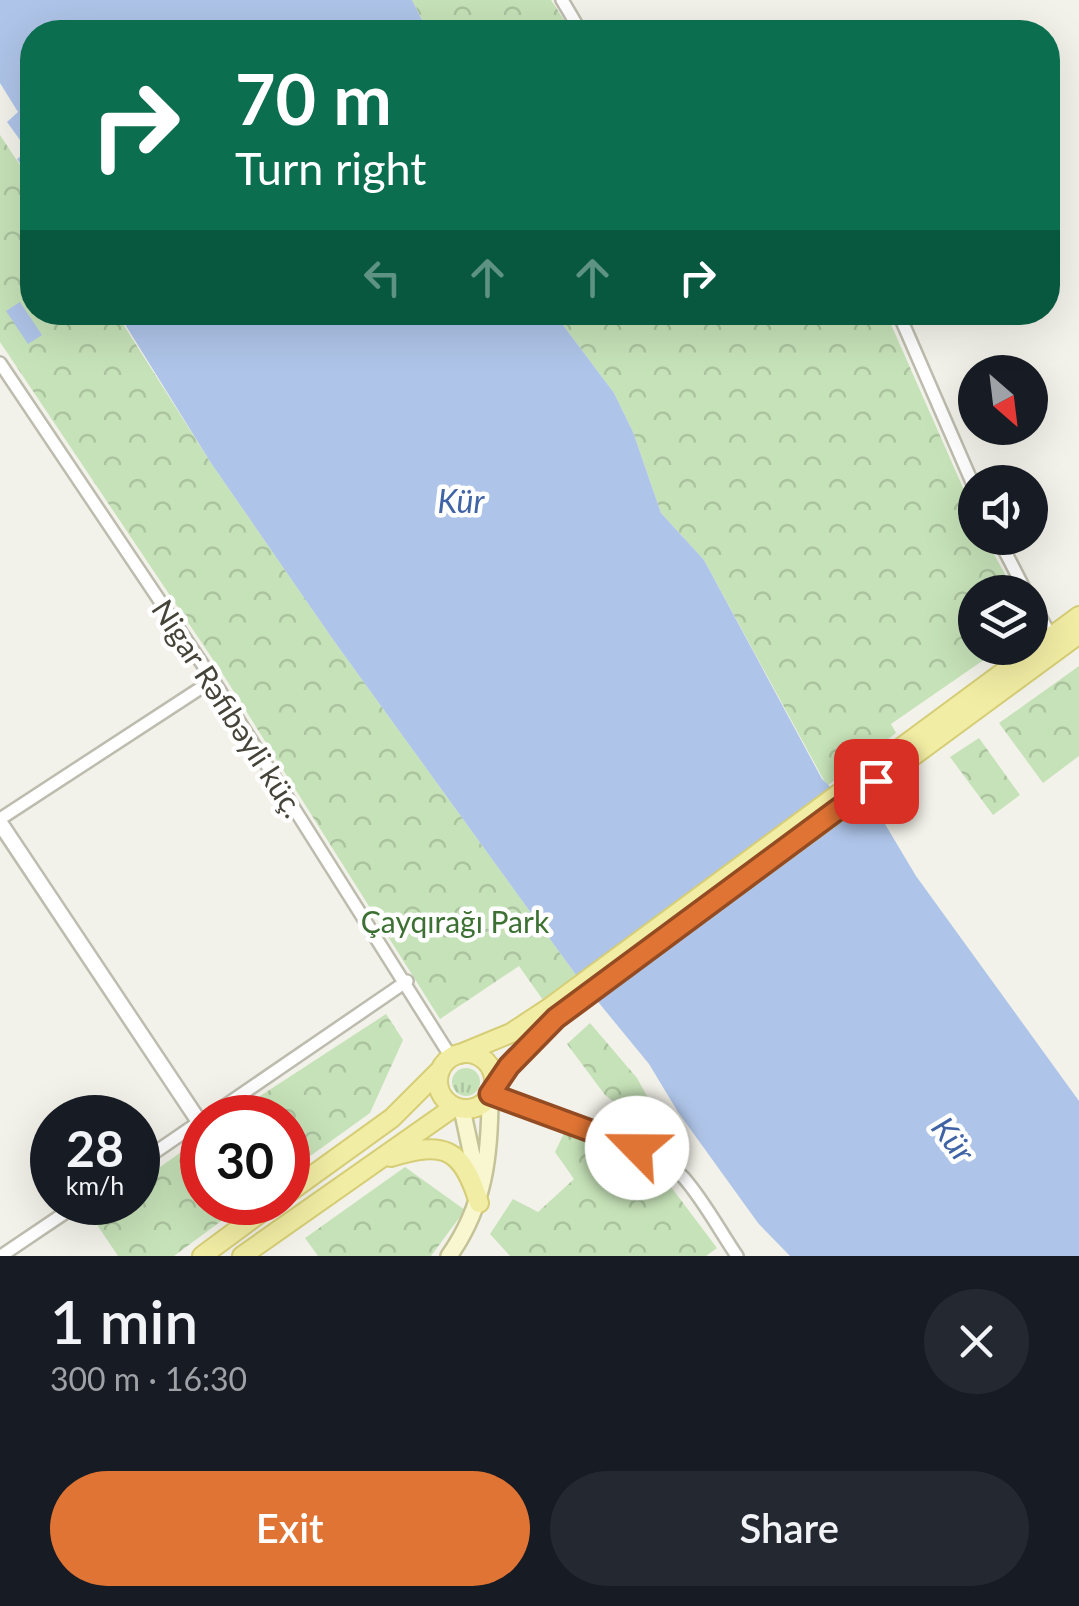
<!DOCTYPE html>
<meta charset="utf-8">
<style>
:root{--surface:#171b24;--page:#242831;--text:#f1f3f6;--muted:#9ea1a6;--accent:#e07434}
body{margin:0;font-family:Lato,sans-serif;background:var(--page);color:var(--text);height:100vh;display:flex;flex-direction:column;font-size:38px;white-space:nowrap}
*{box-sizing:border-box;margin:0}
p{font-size:32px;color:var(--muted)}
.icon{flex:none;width:55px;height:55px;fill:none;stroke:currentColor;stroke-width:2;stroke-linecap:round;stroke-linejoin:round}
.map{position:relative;height:1256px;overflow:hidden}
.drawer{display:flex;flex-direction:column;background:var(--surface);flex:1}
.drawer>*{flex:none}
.hud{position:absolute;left:20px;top:20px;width:1040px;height:305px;border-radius:40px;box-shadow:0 10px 40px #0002;background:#0b6e4f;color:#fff;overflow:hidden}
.needle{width:65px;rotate:152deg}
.buttons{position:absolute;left:958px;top:355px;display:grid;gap:20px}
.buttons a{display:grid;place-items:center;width:90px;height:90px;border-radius:50%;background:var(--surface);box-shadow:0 10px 40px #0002;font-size:50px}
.speed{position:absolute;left:30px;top:1095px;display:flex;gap:20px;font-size:50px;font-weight:700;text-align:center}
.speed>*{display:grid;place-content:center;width:130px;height:130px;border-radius:50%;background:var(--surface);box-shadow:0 10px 40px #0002;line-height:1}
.speed small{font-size:25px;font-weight:400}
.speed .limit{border:15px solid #d22;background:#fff;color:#111}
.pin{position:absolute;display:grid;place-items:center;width:85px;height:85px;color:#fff;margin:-42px;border-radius:20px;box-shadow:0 5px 15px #0006}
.me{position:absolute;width:110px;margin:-55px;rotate:293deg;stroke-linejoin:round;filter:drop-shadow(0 0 8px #0008)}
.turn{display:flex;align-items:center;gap:35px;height:210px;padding:0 50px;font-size:45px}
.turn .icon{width:130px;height:130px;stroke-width:2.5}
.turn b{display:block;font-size:70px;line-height:85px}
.lanes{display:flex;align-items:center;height:95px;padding:0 50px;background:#0003;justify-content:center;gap:50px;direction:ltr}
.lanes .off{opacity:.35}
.round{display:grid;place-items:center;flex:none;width:105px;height:105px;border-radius:52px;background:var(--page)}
.head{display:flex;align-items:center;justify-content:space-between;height:170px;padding:0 50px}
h1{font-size:60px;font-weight:600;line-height:75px}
.cta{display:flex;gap:20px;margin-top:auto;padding:20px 50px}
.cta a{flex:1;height:115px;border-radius:60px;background:var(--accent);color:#fff;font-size:40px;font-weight:600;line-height:115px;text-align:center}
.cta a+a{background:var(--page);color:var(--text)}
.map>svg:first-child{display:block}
.grass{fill:url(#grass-tufts)}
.forest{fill:url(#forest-crowns)}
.water{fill:#aec4e8}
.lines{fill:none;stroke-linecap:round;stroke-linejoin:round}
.minor-casing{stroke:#bdbcae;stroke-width:16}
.tertiary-casing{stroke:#bdbcae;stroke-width:19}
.secondary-casing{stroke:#c4c298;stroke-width:20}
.primary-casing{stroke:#d6ce76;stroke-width:22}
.minor{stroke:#fff;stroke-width:11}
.tertiary{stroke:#fff;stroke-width:14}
.secondary{stroke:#f8f7cf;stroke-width:15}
.primary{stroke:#f2eda4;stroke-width:18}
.route-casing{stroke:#924b22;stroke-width:25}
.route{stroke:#e07434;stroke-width:18}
.labels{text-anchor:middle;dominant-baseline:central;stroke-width:9;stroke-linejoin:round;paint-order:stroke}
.street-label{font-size:30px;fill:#464439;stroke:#fff}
.park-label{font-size:30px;fill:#3d7133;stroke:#fff}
.water-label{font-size:32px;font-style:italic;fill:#3f63a5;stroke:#fff}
</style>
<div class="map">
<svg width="1079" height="1256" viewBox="0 0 1079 1256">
<defs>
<pattern id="grass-tufts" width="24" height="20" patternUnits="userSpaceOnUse" patternTransform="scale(2.5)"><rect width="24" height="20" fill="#c6e2b8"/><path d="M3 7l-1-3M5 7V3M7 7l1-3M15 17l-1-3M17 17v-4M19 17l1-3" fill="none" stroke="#abc39f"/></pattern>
<pattern id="forest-crowns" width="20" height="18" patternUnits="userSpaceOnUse" patternTransform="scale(2.5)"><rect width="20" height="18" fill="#c6e2b8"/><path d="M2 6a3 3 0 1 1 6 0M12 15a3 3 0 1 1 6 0" fill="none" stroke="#abc39f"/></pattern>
</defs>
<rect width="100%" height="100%" fill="#f3f2ea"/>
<path class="grass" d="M452 1082a14 14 0 1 1 28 0a14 14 0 1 1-28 0Z"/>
<path class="forest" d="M412,0H551L572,32H428Z
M0,135L32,183V312L116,313L211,463L334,641L576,975L543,1000L519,966L440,1019L224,676L0,342Z
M554,313H886L975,515V538H985L1015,592H975V648H1001L891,724L896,733L827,786L704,560L661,513L633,432L614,393Z
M1079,666V756L1043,783L999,723Z
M979,738L1020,795L993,815L950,757Z
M386,1014L403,1040L370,1113L288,1172V1118L228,1117Z
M590,1023L637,1078L658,1116L639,1122L605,1095L567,1044Z
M566,1129L659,1171L717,1248L706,1256H510L490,1234L513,1199L538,1212L574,1179L555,1152Z
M195,1142L202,1152V1202L237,1203L240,1207L174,1256H118L91,1216L110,1203L138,1202V1183Z
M405,1167L465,1210L431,1256H318L305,1238Z"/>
<path class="water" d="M0,0H412L428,32H32V181L17,159L28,151L7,122L18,112L0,83Z
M20,302L42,335L28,344L6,311Z
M118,313H554L614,393L633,432L661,513L704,560L822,779L840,796L876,809L916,876L1079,1101V1256H790L758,1223L678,1112L649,1064L576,975L334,641L211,463Z"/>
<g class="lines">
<defs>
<path id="minor" d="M562,0L581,32
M898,312L975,489
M0,363L213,680L451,1057
M998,538L1026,592
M1030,599L1051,636
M0,819L213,680
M490,1095C545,1112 644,1136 684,1178C704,1201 720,1231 737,1256
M207,1118L407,981
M138,1164L202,1120
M1,1256L81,1202"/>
<path id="tertiary" d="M0,823L202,1126"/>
<path id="secondary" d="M462,1109L479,1188
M449,1256C485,1205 490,1155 490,1095"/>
<path id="primary" d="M438 1081a28 28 0 1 1 56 0a28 28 0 1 1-56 0Z
M460,1054L511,1033L549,1008L1079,616
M490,1095L509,1066L557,1018L1079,634
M391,1157C444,1141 462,1147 479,1203
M288,1193L392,1118L439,1071
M202,1256L275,1202
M242,1256L454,1107"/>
</defs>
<use href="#minor" class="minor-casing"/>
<use href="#tertiary" class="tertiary-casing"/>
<use href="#secondary" class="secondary-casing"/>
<use href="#primary" class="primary-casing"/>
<use href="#minor" class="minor"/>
<use href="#tertiary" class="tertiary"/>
<use href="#secondary" class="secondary"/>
<use href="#primary" class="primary"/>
</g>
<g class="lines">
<defs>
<path id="route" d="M637,1148L490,1094L509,1066L556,1018L876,781"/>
</defs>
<use href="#route" class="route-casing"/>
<use href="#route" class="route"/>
</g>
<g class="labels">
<g class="street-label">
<text transform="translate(229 708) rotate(57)">Nigar Rəfibəyli küç.</text>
</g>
<g class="park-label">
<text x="455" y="921">Çayqırağı Park</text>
</g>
<g class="water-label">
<text x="461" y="500">Kür</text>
<text transform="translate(954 1139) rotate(52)">Kür</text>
</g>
</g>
</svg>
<div class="buttons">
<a><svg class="needle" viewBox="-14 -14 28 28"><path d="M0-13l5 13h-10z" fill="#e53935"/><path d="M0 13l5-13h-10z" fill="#9ea1a6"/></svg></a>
<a><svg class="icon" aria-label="sound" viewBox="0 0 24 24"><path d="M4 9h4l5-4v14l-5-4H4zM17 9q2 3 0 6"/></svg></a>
<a><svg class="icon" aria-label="layers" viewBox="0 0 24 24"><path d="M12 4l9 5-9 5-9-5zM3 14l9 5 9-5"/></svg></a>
</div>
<div class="speed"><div>28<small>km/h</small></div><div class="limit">30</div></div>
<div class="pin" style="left:876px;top:781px;background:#d93025"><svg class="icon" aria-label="arrive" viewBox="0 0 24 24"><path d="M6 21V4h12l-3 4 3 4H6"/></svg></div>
<svg class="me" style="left:637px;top:1148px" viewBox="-20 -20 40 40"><circle r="19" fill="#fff"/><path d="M0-13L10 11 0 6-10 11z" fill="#e07434"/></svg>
<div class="hud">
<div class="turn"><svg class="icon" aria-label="right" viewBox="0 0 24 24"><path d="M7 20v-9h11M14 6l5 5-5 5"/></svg><div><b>70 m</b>Turn right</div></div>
<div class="lanes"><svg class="icon off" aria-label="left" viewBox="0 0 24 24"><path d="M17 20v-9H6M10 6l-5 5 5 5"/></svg><svg class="icon off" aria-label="ahead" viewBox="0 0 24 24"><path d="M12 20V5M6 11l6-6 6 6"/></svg><svg class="icon off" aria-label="ahead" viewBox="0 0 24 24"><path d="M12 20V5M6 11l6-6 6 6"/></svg><svg class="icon" aria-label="right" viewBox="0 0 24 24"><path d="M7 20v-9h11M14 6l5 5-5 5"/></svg></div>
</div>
</div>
<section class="drawer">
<div class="head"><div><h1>1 min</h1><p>300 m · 16:30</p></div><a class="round"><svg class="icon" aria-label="close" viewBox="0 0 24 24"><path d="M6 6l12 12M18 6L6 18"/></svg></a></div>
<div class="cta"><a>Exit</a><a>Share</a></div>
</section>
